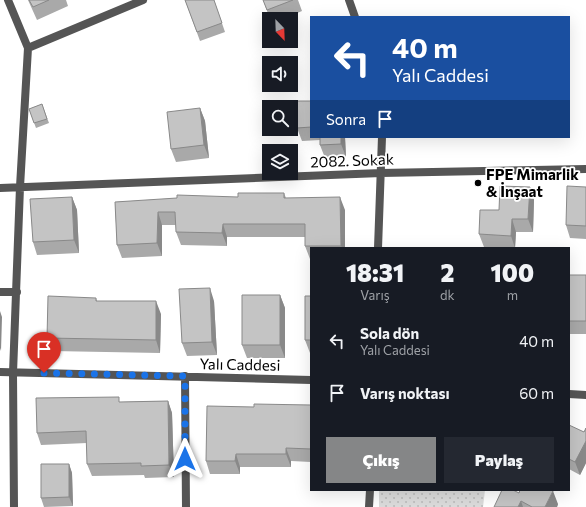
<!DOCTYPE html>
<html lang="tr">
<meta charset="utf-8">
<style>
:root{--surface:#171b24;--page:#242831;--text:#f1f3f6;--muted:#9ea1a6;--accent:#858687}
body{margin:0;font-family:Commissioner,sans-serif;background:var(--page);color:var(--text);height:100vh;display:flex;flex-direction:column;font-size:15px;white-space:nowrap}
*{box-sizing:border-box;margin:0}
p{font-size:13px;color:var(--muted)}
.icon{flex:none;width:22px;height:22px;fill:none;stroke:currentColor;stroke-width:2;stroke-linecap:round;stroke-linejoin:round}
.map{position:relative;flex:1;overflow:hidden}
.side{position:absolute;left:310px;top:247px;width:260px;height:244px;display:flex;flex-direction:column;background:var(--surface);border-radius:0px;box-shadow:0 4px 16px #0002}
.side>*{flex:none}
.banner{position:absolute;left:310px;top:16px;width:260px;height:122px;border-radius:0px;box-shadow:0 4px 16px #0002;background:#1a4fa0;color:#fff;overflow:hidden}
.needle{width:26px;rotate:157deg}
.controls{position:absolute;left:262px;top:12px;display:grid;gap:8px}
.controls a{display:grid;place-items:center;width:36px;height:36px;border-radius:0px;background:var(--surface);box-shadow:0 4px 16px #0002;font-size:20px}
.pin{position:absolute;display:grid;place-items:center;width:34px;height:34px;color:#fff;margin:-41px -17px;border-radius:50% 50% 50% 0;rotate:-45deg;box-shadow:0 0 4px #0007}
.pin .icon{rotate:45deg}
.me{position:absolute;width:44px;margin:-22px;rotate:0deg;stroke-linejoin:round;filter:drop-shadow(0 0 3px #0008)}
.turn{display:flex;align-items:center;gap:14px;height:84px;padding:0 16px;font-size:18px}
.turn .icon{width:52px;height:52px;stroke-width:2.5}
.turn b{display:block;font-size:28px;line-height:34px}
.then{display:flex;align-items:center;height:38px;padding:0 16px;background:#0003;gap:8px;font-size:15px}
.eta{display:flex;justify-content:space-evenly;align-items:center;height:68px;text-align:center}
.eta b{font-size:24px;font-weight:800;line-height:28px}
.action{display:flex;gap:8px;margin-top:auto;padding:8px 16px}
.action a{flex:1;height:46px;border-radius:0px;background:var(--accent);color:#fff;font-size:16px;font-weight:800;line-height:46px;text-align:center}
.action a+a{background:var(--page);color:var(--text)}
ul{padding:0;list-style:none}
li{display:flex;align-items:center;gap:12px;height:52px;padding:0 16px}
li div{flex:1}
li b{display:block;font-size:15px}
li em{font-style:normal}
.map>svg:first-child{display:block}
.green{fill:url(#green-dots)}
.lines{fill:none;stroke-linecap:round;stroke-linejoin:round}
.minor{stroke:#555;stroke-width:8}
.wall{fill:#a9a9a9}
.shaded-wall{fill:#898989}
.building{fill:#c4c4c4;stroke:#898989}
.route{stroke:#1a73e8;stroke-width:7;stroke-dasharray:0 12.6}
.poi-dot{fill:#000;stroke:#fff;stroke-width:1.5}
.labels{text-anchor:middle;dominant-baseline:central;stroke-width:3.5;stroke-linejoin:round;paint-order:stroke}
.street-label{font-size:15px;fill:#000;stroke:#fff}
.poi-label{font-size:15px;font-weight:bold;fill:#000;stroke:#fff;text-anchor:start}
</style>
<div class="map">
<svg width="586" height="507" viewBox="0 0 586 507">
<defs>
<pattern id="green-dots" width="8" height="8" patternUnits="userSpaceOnUse"><rect width="8" height="8" fill="#dcdcdc"/><path d="M2 2h.1M6 6h.1" fill="none" stroke="#bbb" stroke-width="1.8" stroke-linecap="round"/></pattern>
</defs>
<rect width="100%" height="100%" fill="#fff"/>
<path class="green" d="M379,490H485L483,507H379Z"/>
<g class="lines">
<path class="minor" d="M8,0L28,48L143,0
M349,0L355,17
M0,188L381,173L586,169
M378,248L382,137
M0,292H17
M0,372L311,380
M185,376L186,507
M569,394L586,395
M14,507L13,373L20,187L28,48
M369,507L370,490"/>
</g>
<path class="wall" d="M28,0H66L68,6L37,20Z
M185,0H214L225,32L200,41Z
M263,0H298L302,11L283,19H270Z
M311,101V137H345L346,157L325,158L320,145V140L302,141L297,128Z
M42,104L49,123L36,128L29,109Z
M200,108L205,121L209,158L176,162L171,149Z
M530,187L534,200L533,232H516L515,248L484,247L479,234L499,210Z
M586,187V239L570,238L566,225Z
M284,193L286,198L345,210V248H311V259H310L305,246V237H227V246L181,245L176,232V225H162V256L122,258L117,245L115,202L238,197Z
M72,197L77,210L79,253L37,255L33,242Z
M569,275H586V334H569Z
M280,295L285,308V358H247L242,345Z
M311,296V353H310L305,340Z
M96,298L97,301L161,314L160,353L52,351L47,338Z
M214,301L217,355L187,356L182,343Z
M168,401L172,413L174,477L145,478L144,475L92,476L87,464V443L41,445L37,433L121,402Z
M311,405V462L291,461V467H240V474H210L206,461L254,407Z
M569,426L584,432L586,428V463L580,475L569,469Z
M69,464L72,473L73,506L44,507L41,498Z
M519,493L558,504L557,507H494Z"/>
<path class="shaded-wall" d="M200,108L205,121L209,158L204,145Z
M341,137H345L346,157L341,144Z
M530,187L534,200L533,232L528,219Z
M72,197L77,210L79,253L74,240Z
M340,197L345,210V248H342L341,246Z
M158,212L162,225V256L157,243Z
M512,219L516,232L515,248L511,236Z
M223,224L227,237V246L222,233Z
M210,288L214,301L217,355L212,342Z
M280,295L285,308V358L280,345Z
M156,301L161,314L160,353L156,340Z
M0,311L2,317L1,351L0,348Z
M168,401L172,413L174,477L169,465Z
M586,441V463L580,475L575,462Z
M286,448L291,461V467L286,454Z
M236,454L240,467V474L235,461Z
M69,464L72,473L73,506L69,497Z
M553,491L558,504L557,507H545Z
M521,501L523,507H518Z"/>
<path class="building" d="M29,0H49L33,7Z
M185,0H214L222,23L197,32Z
M263,0H293L267,10Z
M296,101H311V127L297,128Z
M42,104L47,119L34,123L29,109Z
M200,108L204,145L171,149L167,112Z
M320,137H341V144L320,145Z
M500,186L530,187L528,219H512L511,236L479,234L480,210H499Z
M567,186L586,187V226L566,225Z
M238,193H284V198L340,197L341,246H305V224H223L222,233L176,232L175,212H158L157,243L117,245L115,202L177,198V195L238,197Z
M72,197L74,240L33,242L30,199Z
M569,275H586V321H569Z
M210,288L212,342L182,343L179,289Z
M242,295H280V345H242Z
M48,296L96,298V301H156V340L47,338Z
M305,296H311V340H305Z
M119,397V402L168,401L169,465L141,466V463L87,464L86,431L37,433L36,398Z
M254,404L311,405V449L286,448V454H236L235,461H206L207,406L254,407Z
M569,425L584,432L586,428V441L575,462L569,459Z
M41,464H69V497L41,498Z
M502,490H513L519,493L520,490H551L553,491L545,507H532L521,501L518,507H494Z"/>
<g class="lines">
<path class="route" d="M44,373L185,376V459"/>
</g>
<circle class="poi-dot" cx="478" cy="183" r="4"/>
<g class="labels">
<g class="street-label">
<text transform="translate(352 160) rotate(-2)">2082. Sokak</text>
<text transform="translate(240 364) rotate(1)">Yalı Caddesi</text>
</g>
<g class="poi-label">
<text x="486" y="174">FPE Mimarlik<tspan x="486" dy="17">&amp; İnşaat</tspan></text>
</g>
</g>
</svg>
<div class="controls">
<a><svg class="needle" viewBox="-14 -14 28 28"><path d="M0-13l5 13h-10z" fill="#e53935"/><path d="M0 13l5-13h-10z" fill="#9ea1a6"/></svg></a>
<a><svg class="icon" aria-label="sound" viewBox="0 0 24 24"><path d="M4 9h4l5-4v14l-5-4H4zM17 9q2 3 0 6"/></svg></a>
<a><svg class="icon" aria-label="search" viewBox="0 0 24 24"><circle cx="10" cy="10" r="6"/><path d="M15 15l6 6"/></svg></a>
<a><svg class="icon" aria-label="layers" viewBox="0 0 24 24"><path d="M12 4l9 5-9 5-9-5zM3 14l9 5 9-5"/></svg></a>
</div>
<div class="pin" style="left:44px;top:373px;background:#d93025"><svg class="icon" aria-label="arrive" viewBox="0 0 24 24"><path d="M6 21V4h12l-3 4 3 4H6"/></svg></div>
<svg class="me" style="left:185px;top:459px" viewBox="-20 -20 40 40"><path d="M0-17L14 15 0 8-14 15z" fill="#1a73e8" stroke="#fff" stroke-width="4"/></svg>
<div class="banner">
<div class="turn"><svg class="icon" aria-label="left" viewBox="0 0 24 24"><path d="M17 20v-9H6M10 6l-5 5 5 5"/></svg><div><b>40 m</b>Yalı Caddesi</div></div>
<div class="then">Sonra<svg class="icon" aria-label="arrive" viewBox="0 0 24 24"><path d="M6 21V4h12l-3 4 3 4H6"/></svg></div>
</div>
<section class="side">
<div class="eta">
<div><b>18:31</b><p>Varış</p></div>
<div><b>2</b><p>dk</p></div>
<div><b>100</b><p>m</p></div>
</div>
<ul>
<li><svg class="icon" aria-label="left" viewBox="0 0 24 24"><path d="M17 20v-9H6M10 6l-5 5 5 5"/></svg><div><b>Sola dön</b><p>Yalı Caddesi</p></div><em>40 m</em></li>
<li><svg class="icon" aria-label="arrive" viewBox="0 0 24 24"><path d="M6 21V4h12l-3 4 3 4H6"/></svg><div><b>Varış noktası</b></div><em>60 m</em></li>
</ul>
<div class="action"><a>Çıkış</a><a>Paylaş</a></div>
</section>
</div>
